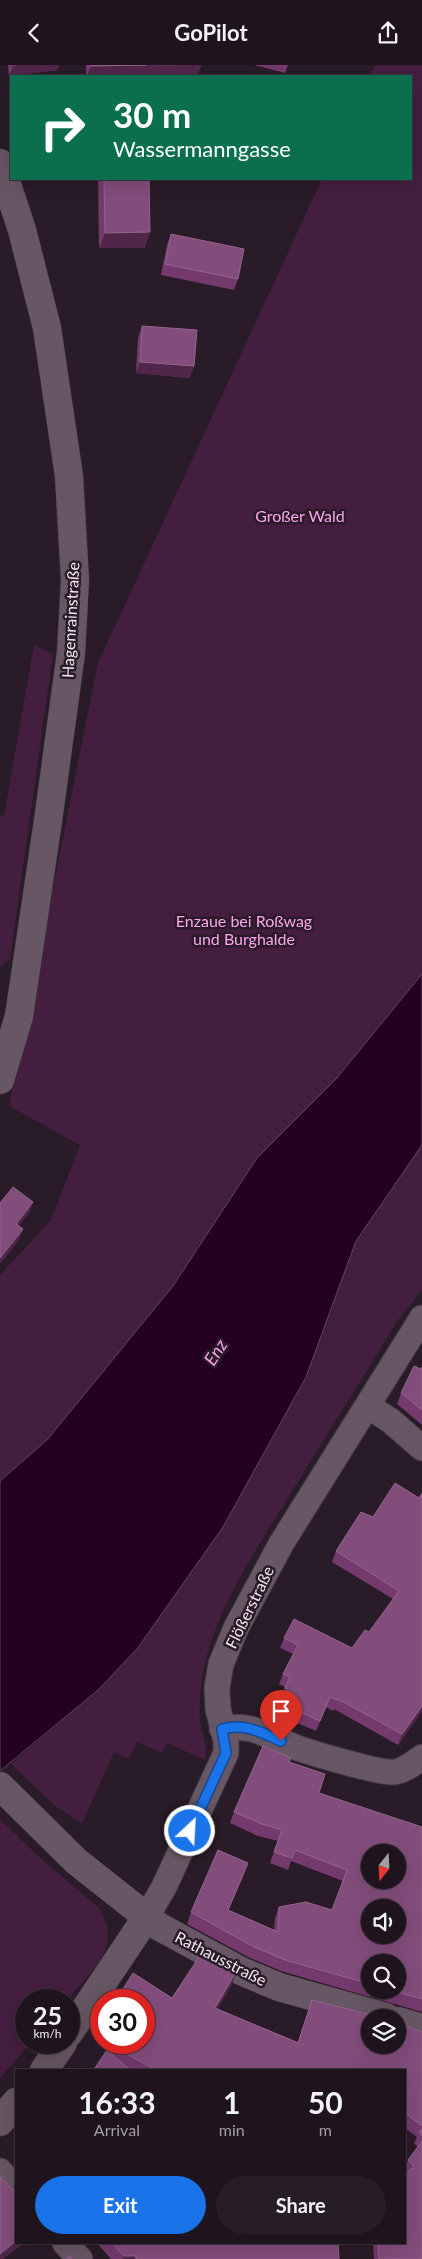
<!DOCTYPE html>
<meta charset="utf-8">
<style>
:root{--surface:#1f141d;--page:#271d26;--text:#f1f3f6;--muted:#a19ea4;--line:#3c333b;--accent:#1a73e8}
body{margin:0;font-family:Lato,sans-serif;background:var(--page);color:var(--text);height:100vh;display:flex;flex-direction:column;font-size:19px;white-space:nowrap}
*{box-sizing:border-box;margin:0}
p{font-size:16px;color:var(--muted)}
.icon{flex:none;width:28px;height:28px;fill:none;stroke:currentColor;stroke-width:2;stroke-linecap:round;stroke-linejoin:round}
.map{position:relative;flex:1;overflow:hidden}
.side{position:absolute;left:15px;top:2004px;width:391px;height:175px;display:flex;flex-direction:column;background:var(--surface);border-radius:0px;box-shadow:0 5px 20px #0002,0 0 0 1px var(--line)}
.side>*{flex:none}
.top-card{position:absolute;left:10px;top:10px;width:402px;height:105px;border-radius:0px;box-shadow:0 5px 20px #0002,0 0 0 1px var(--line);background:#0b6e4f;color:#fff;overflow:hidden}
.needle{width:32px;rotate:198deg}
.controls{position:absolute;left:361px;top:1779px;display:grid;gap:10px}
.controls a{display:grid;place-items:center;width:45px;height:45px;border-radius:50%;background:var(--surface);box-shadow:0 5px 20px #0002,0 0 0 1px var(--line);font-size:25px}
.speed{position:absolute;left:15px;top:1924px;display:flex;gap:10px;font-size:25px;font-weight:700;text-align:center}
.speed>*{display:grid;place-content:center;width:65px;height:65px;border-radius:50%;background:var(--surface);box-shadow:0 5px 20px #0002,0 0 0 1px var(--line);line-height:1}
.speed small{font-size:12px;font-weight:400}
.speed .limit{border:8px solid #d22;background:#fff;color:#111}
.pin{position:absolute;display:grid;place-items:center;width:42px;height:42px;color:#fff;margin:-51px -21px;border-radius:50% 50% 50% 0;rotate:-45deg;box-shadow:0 0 5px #0007}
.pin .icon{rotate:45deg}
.me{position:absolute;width:55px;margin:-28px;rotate:25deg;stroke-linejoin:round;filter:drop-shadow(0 0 4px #0008)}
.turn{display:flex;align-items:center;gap:18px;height:105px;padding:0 20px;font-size:22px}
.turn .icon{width:65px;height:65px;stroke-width:2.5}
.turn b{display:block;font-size:35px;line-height:42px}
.eta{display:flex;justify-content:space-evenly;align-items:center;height:85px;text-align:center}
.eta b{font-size:30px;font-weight:700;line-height:35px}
.action{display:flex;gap:10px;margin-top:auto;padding:10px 20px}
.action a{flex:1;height:58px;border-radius:30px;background:var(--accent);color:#fff;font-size:20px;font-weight:700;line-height:58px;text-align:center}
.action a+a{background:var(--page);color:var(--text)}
header{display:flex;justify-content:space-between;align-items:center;height:65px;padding:0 20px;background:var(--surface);font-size:22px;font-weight:700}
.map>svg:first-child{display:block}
.green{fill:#441e3f}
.water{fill:#240020;stroke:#62455e}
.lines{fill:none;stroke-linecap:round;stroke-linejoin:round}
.street-casing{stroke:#423841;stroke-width:27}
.secondary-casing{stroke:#423841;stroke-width:29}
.street{stroke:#675663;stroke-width:25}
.secondary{stroke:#675663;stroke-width:28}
.wall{fill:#743a6d;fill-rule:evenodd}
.shaded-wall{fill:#51264b}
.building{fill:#824d7b;stroke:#93658d;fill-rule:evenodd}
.route-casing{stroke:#114b97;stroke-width:12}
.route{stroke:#1a73e8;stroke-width:9}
.labels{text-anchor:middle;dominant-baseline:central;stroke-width:5;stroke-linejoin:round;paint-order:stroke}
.park-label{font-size:16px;fill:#ffa3f0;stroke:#291b27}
.street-label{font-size:16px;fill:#f1e7ef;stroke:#291b27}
.water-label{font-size:18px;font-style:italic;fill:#fa9feb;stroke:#291b27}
</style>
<header><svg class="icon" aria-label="back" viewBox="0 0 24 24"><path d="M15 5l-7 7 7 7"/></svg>GoPilot<svg class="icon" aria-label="share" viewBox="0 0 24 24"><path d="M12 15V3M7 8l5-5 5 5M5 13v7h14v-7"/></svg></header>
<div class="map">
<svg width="422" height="2194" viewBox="0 0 422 2194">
<rect width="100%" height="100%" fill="#291b27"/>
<path class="green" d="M375,0H422V1225L398,1255L265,1470C235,1519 205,1572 200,1630C200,1639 199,1648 200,1657C202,1670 209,1682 205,1695L167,1678L162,1688L137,1677L129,1694L114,1687L82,1759L54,1740L11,1699L98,1625L306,1312L356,1176L394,1119L263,1087L257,1093L173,1221L47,1375L0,1416V1210L51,1155L80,1080L9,1041L98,598L322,114H411V11H369Z
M34,580L53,589L10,894L0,902V750L4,751Z
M0,1754L38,1791L99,1843C124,1882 91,1907 67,1935H26V1978H31L0,2013Z"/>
<path class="water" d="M422,909V1080L356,1176L306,1312L223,1462L137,1584L98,1625L0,1706V1416L47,1375L173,1221L257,1093L336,1014Z"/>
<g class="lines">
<defs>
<path id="street" d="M368,1341L391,1356L422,1383
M222,1664C250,1657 270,1672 295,1682C311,1688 382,1709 395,1707C406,1705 414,1698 422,1692
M146,1853L164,1822L226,1688V1676L218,1644L217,1623L221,1599L236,1563L281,1479L422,1253
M0,2106L16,2124
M65,2178L80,2194"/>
<path id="secondary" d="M0,98L22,165L47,263L69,411L75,515L71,588L48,756L19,951L0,1015
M0,1721L76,1796L158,1861L241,1906L279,1922L386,1952
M398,1956L422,1963
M69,1968L146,1853
M44,2005L63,1978
M0,2057L16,2037"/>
</defs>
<use href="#street" class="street-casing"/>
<use href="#secondary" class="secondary-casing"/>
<use href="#street" class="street"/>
<use href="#secondary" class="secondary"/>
</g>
<path class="wall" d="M8,0H59L57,5L9,11Z
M86,0H201L198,9L143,10L142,11H86Z
M254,0H288L285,8Z
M98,114H149L145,183H99Z
M171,169L238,214L234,225L161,210L167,180Z
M142,261L190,313L136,308L138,273Z
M422,1302V1360L397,1339L401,1328Z
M422,1428V1646L398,1680L334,1644L333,1646L326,1642L316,1666L278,1650L284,1634L281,1633L285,1622L279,1619L283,1609L293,1589L280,1583L284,1573L352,1583L369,1567L393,1534L332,1497L336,1486L373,1452L419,1433Z
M290,1697L319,1728L422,1762V1947L281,1906L248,1892L187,1859L191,1847L244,1809L228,1846L274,1865L275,1853L279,1842L332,1845L343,1816L291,1796L288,1805L270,1798L278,1776L258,1771L230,1758L234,1747ZM370,1898L398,1925H370Z
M236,1907L232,1919L217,1944L298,1977L312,1935L422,1967V2194H374L373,2178H405V2102L408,2095L418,2082L414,2078L417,2072L405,2063V2005H131L127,2003L130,2005H94L108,1986L110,1980L172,1933Z
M97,2178H338L339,2194H111Z"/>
<path class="shaded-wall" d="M19,0H59L57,5L9,11L13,1Z
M201,0L198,9L143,10L142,11H87L91,1Z
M150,167L145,183H99L105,168Z
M140,297L194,301L190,313L136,308Z
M33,1137L29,1148L12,1170L16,1159Z
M23,1164L19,1175L0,1199V1193Z
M422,1641V1646L398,1680L402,1669Z
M248,1798L244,1809L223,1857L228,1845Z
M236,1907L232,1919L211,1954L215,1943Z
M16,2176V2178H24L3,2194H0V2189Z
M124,2191H136L134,2194H123Z"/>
<path class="building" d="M91,0H146L91,1Z
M104,114H149L150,167L105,168Z
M171,169L244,184L238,214L165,199Z
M142,261L197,265L194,301L140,297Z
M13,1122L33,1137L16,1159L23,1164L0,1193V1138Z
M414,1301L421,1304L422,1302V1345L401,1328Z
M395,1418L419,1433L422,1428V1641L402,1669L338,1634L337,1635L330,1632L320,1656L282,1639L288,1624L285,1623L290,1612L283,1609L298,1580L284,1573L294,1554L352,1583L365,1565L369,1567L399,1526L336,1486L361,1447L373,1452Z
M263,1681L291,1693L289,1697L325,1709L319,1728L422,1762V1934L390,1925H398V1898H370V1919L285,1895L252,1881L191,1847L218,1785L248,1798L228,1845L278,1867L279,1842L306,1837L332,1845L347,1805L295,1785L292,1793L274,1787L282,1765L262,1759L234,1747ZM370,1788H398V1815H370ZM370,1842H398V1870H370Z
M201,1889L236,1907L215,1943L298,1978L312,1935L379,1952H370V1980H398V1958L422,1967V2061L405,2048V2005H156L110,1980L111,1978H144V1935H116L133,1908L172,1933Z
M107,1985L130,2005H98L95,2003Z
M422,2064V2071L419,2067Z
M422,2076V2194H379L378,2178H405V2109L414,2102L408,2095Z
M0,2112L16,2128V2176L0,2189Z
M112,2178H338L339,2194H136V2191H124Z
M70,2191L72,2194H66Z"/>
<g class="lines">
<defs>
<path id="route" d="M190,1766L226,1688L222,1664C245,1658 260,1667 281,1676"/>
</defs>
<use href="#route" class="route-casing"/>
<use href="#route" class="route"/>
</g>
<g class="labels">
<g class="park-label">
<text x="300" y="450">Großer Wald</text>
<text x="244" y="855">Enzaue bei Roßwag<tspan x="244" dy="18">und Burghalde</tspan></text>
</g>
<g class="street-label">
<text transform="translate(70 555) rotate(-87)">Hagenrainstraße</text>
<text transform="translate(249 1542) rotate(-64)">Flößerstraße</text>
<text transform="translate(221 1893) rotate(27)">Rathausstraße</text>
</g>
<g class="water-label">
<text transform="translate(215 1287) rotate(-57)">Enz</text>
</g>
</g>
</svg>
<div class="controls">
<a><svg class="needle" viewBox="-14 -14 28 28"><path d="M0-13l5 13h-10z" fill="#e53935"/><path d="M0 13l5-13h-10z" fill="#a19ea4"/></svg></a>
<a><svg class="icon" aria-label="sound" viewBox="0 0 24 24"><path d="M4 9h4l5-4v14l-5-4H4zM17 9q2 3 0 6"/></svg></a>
<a><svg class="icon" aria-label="search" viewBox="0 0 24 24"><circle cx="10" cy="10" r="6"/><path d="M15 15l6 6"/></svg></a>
<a><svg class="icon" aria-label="layers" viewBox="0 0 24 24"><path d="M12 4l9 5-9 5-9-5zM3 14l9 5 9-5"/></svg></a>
</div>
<div class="speed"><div>25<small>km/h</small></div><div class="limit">30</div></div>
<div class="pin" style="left:281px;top:1676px;background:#d93025"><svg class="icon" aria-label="arrive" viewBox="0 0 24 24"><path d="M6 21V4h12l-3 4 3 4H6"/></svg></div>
<svg class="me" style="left:190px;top:1766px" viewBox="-20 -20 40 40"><circle r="17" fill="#1a73e8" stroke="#fff" stroke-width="3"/><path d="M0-11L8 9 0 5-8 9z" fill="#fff"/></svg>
<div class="top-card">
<div class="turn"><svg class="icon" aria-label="right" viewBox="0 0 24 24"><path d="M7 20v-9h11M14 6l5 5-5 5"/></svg><div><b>30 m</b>Wassermanngasse</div></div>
</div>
<section class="side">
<div class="eta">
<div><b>16:33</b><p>Arrival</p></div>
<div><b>1</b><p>min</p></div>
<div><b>50</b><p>m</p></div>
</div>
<div class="action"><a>Exit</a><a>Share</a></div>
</section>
</div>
